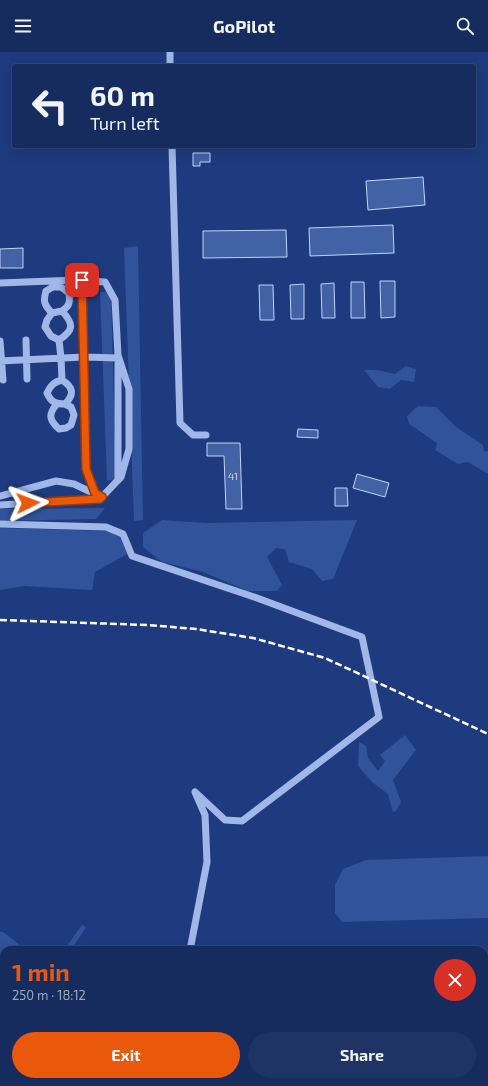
<!DOCTYPE html>
<meta charset="utf-8">
<style>
:root{--surface:#162c5e;--page:#1f3464;--text:#f1f3f6;--muted:#9ea7bc;--line:#354873;--accent:#ea580c}
body{margin:0;font-family:"Exo 2",sans-serif;background:var(--page);color:var(--text);height:100vh;display:flex;flex-direction:column;font-size:15px;white-space:nowrap}
*{box-sizing:border-box;margin:0}
p{font-size:13px;color:var(--muted)}
.icon{flex:none;width:22px;height:22px;fill:none;stroke:currentColor;stroke-width:2;stroke-linecap:round;stroke-linejoin:round}
.map{position:relative;flex:1;overflow:hidden}
.side{position:absolute;left:0px;top:894px;width:488px;height:140px;display:flex;flex-direction:column;background:var(--surface);border-radius:12px 12px 0 0;box-shadow:0 4px 16px #0002,0 0 0 1px var(--line)}
.side>*{flex:none}
.banner{position:absolute;left:12px;top:12px;width:464px;height:84px;border-radius:4px;box-shadow:0 4px 16px #0002,0 0 0 1px var(--line);background:#162c5e;color:var(--text);overflow:hidden}
.pin{position:absolute;display:grid;place-items:center;width:34px;height:34px;color:#fff;margin:-17px;border-radius:8px;box-shadow:0 2px 6px #0006}
.me{position:absolute;width:44px;margin:-22px;rotate:87deg;stroke-linejoin:round;filter:drop-shadow(0 0 3px #0008)}
.turn{display:flex;align-items:center;gap:14px;height:84px;padding:0 12px;font-size:18px}
.turn .icon{width:52px;height:52px;stroke-width:2.5}
.turn b{display:block;font-size:28px;line-height:34px}
.round{display:grid;place-items:center;flex:none;width:42px;height:42px;border-radius:21px;background:var(--page)}
.head{display:flex;align-items:center;justify-content:space-between;height:68px;padding:0 12px}
h1{font-size:24px;font-weight:700;line-height:30px;color:var(--accent)}
.button{display:flex;gap:8px;margin-top:auto;padding:8px 12px}
.button a{flex:1;height:46px;border-radius:24px;background:var(--accent);color:#fff;font-size:16px;font-weight:700;line-height:46px;text-align:center}
.button a+a{background:var(--page);color:var(--text)}
header{display:flex;justify-content:space-between;align-items:center;height:52px;padding:0 12px;background:var(--surface);font-size:18px;font-weight:700}
.map>svg:first-child{display:block}
.green{fill:#30539c}
.building{fill:#4262a6;stroke:#c4d4f6}
.lines{fill:none;stroke-linecap:round;stroke-linejoin:round}
.path{stroke:#a0b7e8;stroke-width:1.5;stroke-dasharray:2 3;stroke-linecap:butt}
.minor{stroke:#a0b7e8;stroke-width:7}
.rail{stroke:#fff;stroke-width:2.5;stroke-dasharray:7 3;stroke-linecap:butt}
.route-casing{stroke:#983908;stroke-width:10}
.route{stroke:#ea580c;stroke-width:7}
.labels{text-anchor:middle;dominant-baseline:central;stroke-width:3;stroke-linejoin:round;paint-order:stroke}
.number-label{font-size:10px;fill:#d0d8e9}
</style>
<header><svg class="icon" aria-label="menu" viewBox="0 0 24 24"><path d="M4 6h16M4 12h16M4 18h16"/></svg>GoPilot<svg class="icon" aria-label="search" viewBox="0 0 24 24"><circle cx="10" cy="10" r="6"/><path d="M15 15l6 6"/></svg></header>
<div class="map">
<svg width="488" height="1034" viewBox="0 0 488 1034">
<rect width="100%" height="100%" fill="#1d3b7e"/>
<path class="green" d="M138,194L143,468L134,469L124,196Z
M111,239L116,427L107,429L100,240Z
M406,314L416,317L414,330L401,328L390,337L378,335L364,318H377L395,322Z
M418,354L436,355L456,375L483,393L484,400L488,399V422L468,410L458,412L435,398L437,391L409,372L407,364Z
M105,456L96,467L0,469V457Z
M162,468L207,471L357,468L333,527L322,529L312,517L289,510L285,497L276,496L267,505L282,533L277,539H248L203,520L162,510L143,495V481Z
M0,476L115,479L128,491L129,501L95,520L92,538L24,534L0,538Z
M405,683L416,698L393,728L401,750L396,759L393,760L388,742L372,730L358,714L359,690L366,694L368,706L378,719L385,709L380,703Z
M488,804V866L342,870L335,861V833L343,817L366,808Z
M82,873L86,875L71,898H64Z
M0,880H3L19,892L21,898H4V928L0,932V919H2V901L0,900Z
M4,983V1030H35L30,1034H0V984Z"/>
<path class="building" d="M193,101H210V110H200V114H193Z
M423,125L425,153L368,158L366,129Z
M393,173L394,201L310,204L309,176Z
M286,178L287,205L203,206V179Z
M23,196V216H0V197Z
M380,229H395V265L381,266Z
M351,230H364L365,266H351Z
M334,231L335,266H322L321,232Z
M304,232V267H291L290,233Z
M259,233H273L274,268H260Z
M298,377L318,378V386L297,385Z
M207,391H240L242,457H226L224,404H207Z
M357,422L389,431L385,445L353,436Z
M335,436H347L348,454H335Z"/>
<g class="lines">
<path class="path" d="M171,1034L172,1030"/>
<path class="minor" d="M170,0V14
M172,94L180,371L193,383H206
M82,228L86,417L95,441
M0,231L77,228L105,230L115,248L118,303L129,337V397L121,425L100,447L0,453
M52,261C44,253 43,249 46,239L53,235H61L69,241C70,250 70,254 62,259
M26,288L27,327
M59,288C74,278 74,272 62,259L52,261L47,268L45,275L51,284L59,288L61,306L62,328C73,335 75,342 65,352C55,352 51,350 47,341C51,333 54,330 62,328
M0,289L3,328
M0,309L84,305L118,306
M118,311V426
M57,352C48,362 49,368 59,377L66,376L71,373L74,363L71,355L65,352
M0,444L56,429L74,432L97,443
M0,472L106,475L123,482L132,504L257,546L362,585L379,665L242,769L225,768L195,740L205,763L207,810L190,898
M33,1034L38,1030"/>
<path class="rail" d="M0,568L148,573L196,577L253,586L325,606L488,682"/>
</g>
<g class="lines">
<defs>
<path id="route" d="M28,451L100,447L102,445L95,441L86,417L82,228"/>
</defs>
<use href="#route" class="route-casing"/>
<use href="#route" class="route"/>
</g>
<g class="labels">
<g class="number-label">
<text x="233" y="424">41</text>
</g>
</g>
</svg>
<div class="pin" style="left:82px;top:228px;background:#d93025"><svg class="icon" aria-label="arrive" viewBox="0 0 24 24"><path d="M6 21V4h12l-3 4 3 4H6"/></svg></div>
<svg class="me" style="left:28px;top:451px" viewBox="-20 -20 40 40"><path d="M0-17L14 15 0 8-14 15z" fill="#ea580c" stroke="#fff" stroke-width="4"/></svg>
<div class="banner">
<div class="turn"><svg class="icon" aria-label="left" viewBox="0 0 24 24"><path d="M17 20v-9H6M10 6l-5 5 5 5"/></svg><div><b>60 m</b>Turn left</div></div>
</div>
<section class="side">
<div class="head"><div><h1>1 min</h1><p>250 m · 18:12</p></div><a class="round" style="background:#d93025;color:#fff"><svg class="icon" aria-label="close" viewBox="0 0 24 24"><path d="M6 6l12 12M18 6L6 18"/></svg></a></div>
<div class="button"><a>Exit</a><a>Share</a></div>
</section>
</div>
